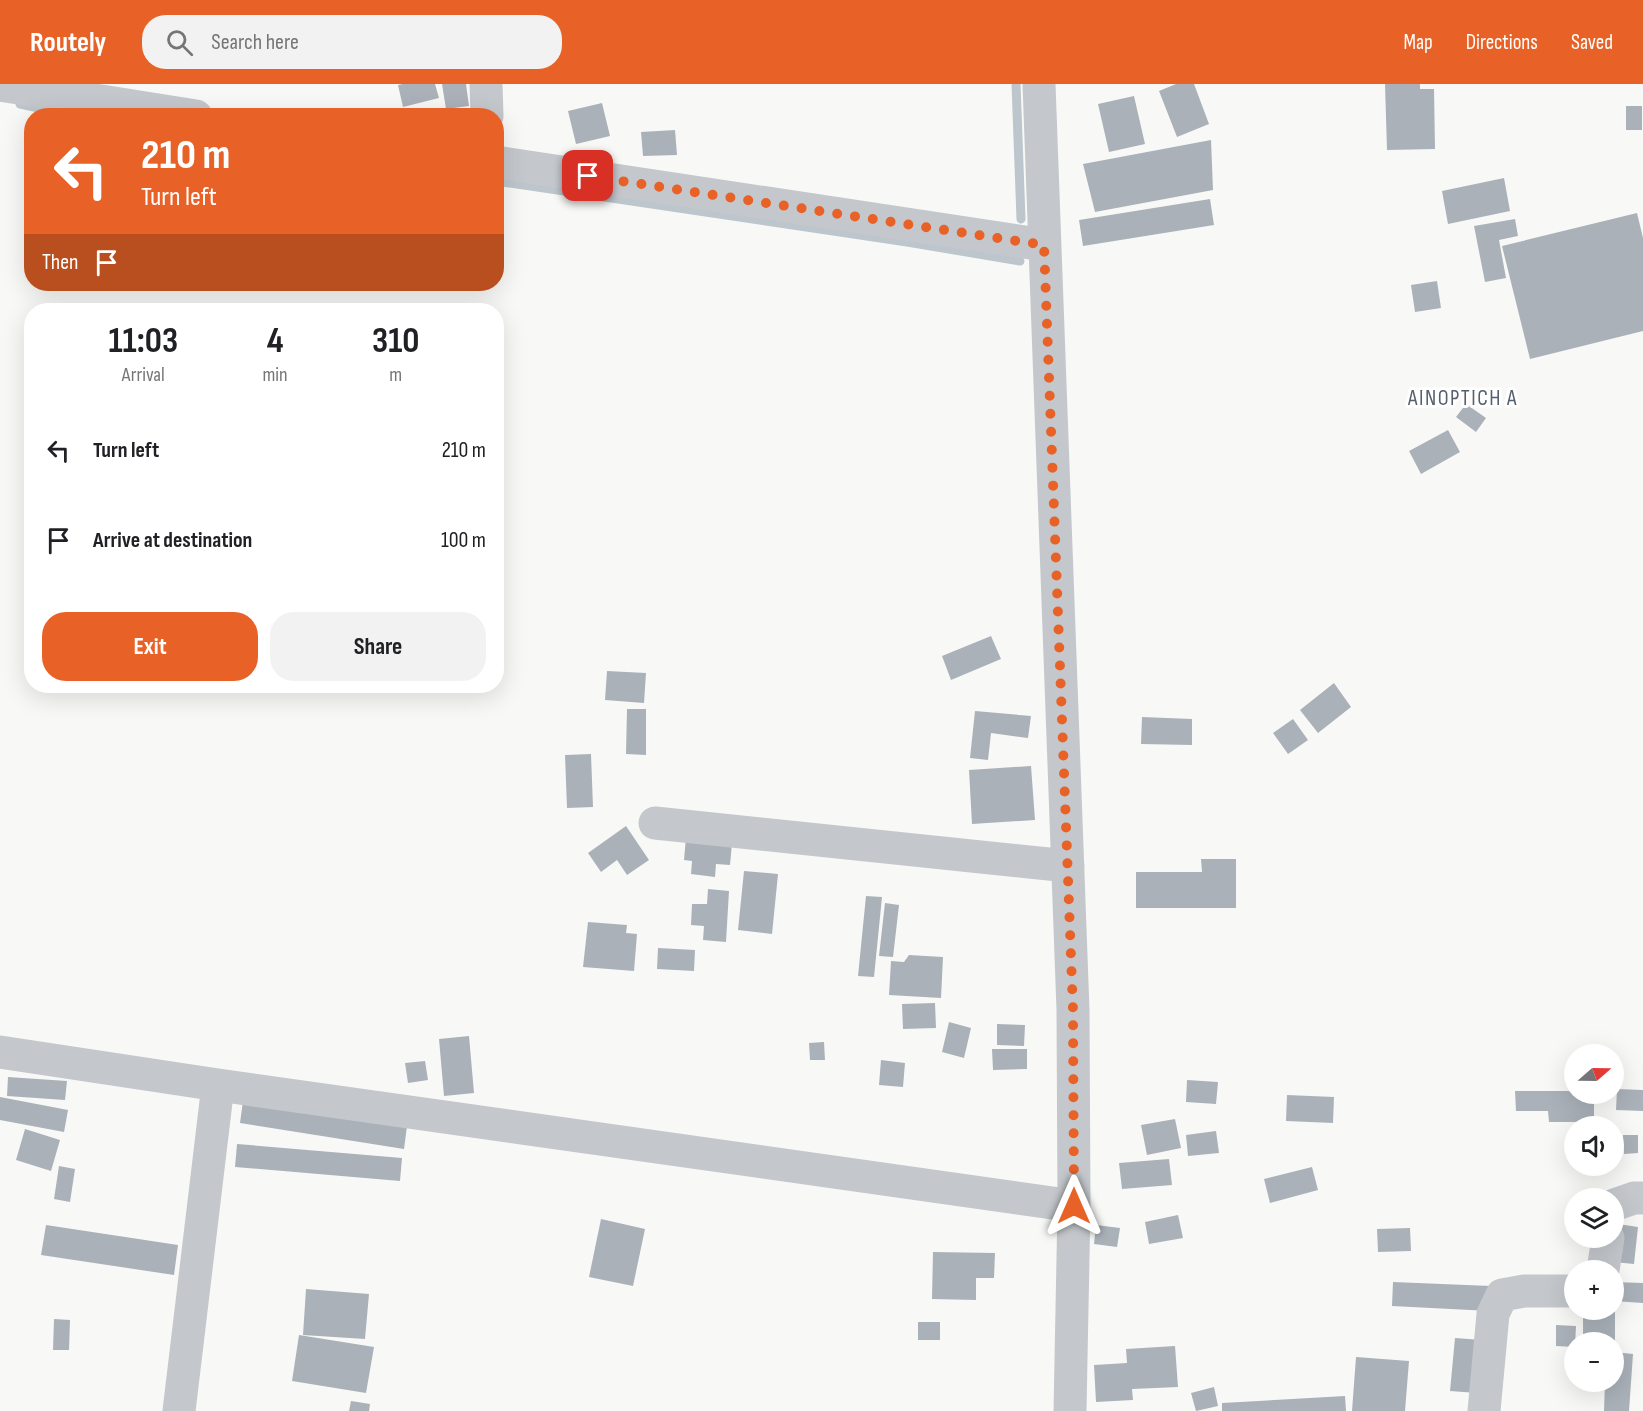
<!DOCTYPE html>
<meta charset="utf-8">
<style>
:root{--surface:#fff;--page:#f2f2f2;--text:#202124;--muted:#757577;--accent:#e86227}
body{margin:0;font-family:"Sofia Sans Condensed",sans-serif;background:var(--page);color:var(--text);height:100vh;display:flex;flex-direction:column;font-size:22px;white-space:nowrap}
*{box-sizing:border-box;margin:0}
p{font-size:20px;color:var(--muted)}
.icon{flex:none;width:33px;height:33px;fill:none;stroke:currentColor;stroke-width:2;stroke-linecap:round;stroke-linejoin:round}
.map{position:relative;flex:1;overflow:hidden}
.drawer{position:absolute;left:24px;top:219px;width:480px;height:390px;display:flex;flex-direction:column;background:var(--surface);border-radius:24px;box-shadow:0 6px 24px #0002}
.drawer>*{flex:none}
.banner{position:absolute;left:24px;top:24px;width:480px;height:183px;border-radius:24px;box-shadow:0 6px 24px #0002;background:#e86227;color:#fff;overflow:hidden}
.needle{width:39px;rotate:70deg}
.buttons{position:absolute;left:1564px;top:960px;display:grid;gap:12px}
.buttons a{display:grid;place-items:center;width:60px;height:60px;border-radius:50%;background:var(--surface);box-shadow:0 6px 24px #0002;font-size:30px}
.pin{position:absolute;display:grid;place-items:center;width:51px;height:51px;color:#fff;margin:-26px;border-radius:12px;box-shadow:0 3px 9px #0006}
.me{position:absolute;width:66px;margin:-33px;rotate:0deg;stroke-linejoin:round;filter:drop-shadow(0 0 4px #0008)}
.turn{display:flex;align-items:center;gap:21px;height:126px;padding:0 18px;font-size:27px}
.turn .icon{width:78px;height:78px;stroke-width:2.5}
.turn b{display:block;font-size:42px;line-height:51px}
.then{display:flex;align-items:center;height:57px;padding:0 18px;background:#0003;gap:12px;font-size:22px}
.eta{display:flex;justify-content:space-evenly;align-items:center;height:102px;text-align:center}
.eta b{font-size:36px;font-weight:700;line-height:42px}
.action{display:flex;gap:12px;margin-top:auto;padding:12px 18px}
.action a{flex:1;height:69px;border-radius:24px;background:var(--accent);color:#fff;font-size:24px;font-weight:700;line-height:69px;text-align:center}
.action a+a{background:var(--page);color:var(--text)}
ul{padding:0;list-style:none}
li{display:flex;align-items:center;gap:18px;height:90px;padding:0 18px}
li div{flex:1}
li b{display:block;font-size:22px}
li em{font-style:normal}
header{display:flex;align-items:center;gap:36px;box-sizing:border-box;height:84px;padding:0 30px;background:var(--accent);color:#fff}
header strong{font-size:28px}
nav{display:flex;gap:33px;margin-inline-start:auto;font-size:21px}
.search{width:420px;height:54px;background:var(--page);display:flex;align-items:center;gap:15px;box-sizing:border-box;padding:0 21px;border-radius:24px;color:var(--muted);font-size:22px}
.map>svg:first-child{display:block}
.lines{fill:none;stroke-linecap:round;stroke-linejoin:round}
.stream{stroke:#bcc6cc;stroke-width:9}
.building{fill:#aab1b9}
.minor{stroke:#c4c8cc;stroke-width:33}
.route{stroke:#e86227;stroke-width:10;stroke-dasharray:0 18}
.labels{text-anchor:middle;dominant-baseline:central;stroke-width:6;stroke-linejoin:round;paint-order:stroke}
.quarter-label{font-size:22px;letter-spacing:1.5px;fill:#55606d;stroke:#fff}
</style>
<header>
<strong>Routely</strong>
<div class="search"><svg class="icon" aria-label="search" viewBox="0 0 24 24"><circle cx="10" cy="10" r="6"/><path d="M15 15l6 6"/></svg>Search here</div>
<nav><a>Map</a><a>Directions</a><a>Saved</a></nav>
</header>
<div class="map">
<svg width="1643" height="1327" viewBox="0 0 1643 1327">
<rect width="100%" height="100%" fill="#f8f9f6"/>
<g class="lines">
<path class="stream" d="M1016,0L1021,135
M20,20L77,32
M496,97L907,158L1020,177"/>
</g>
<path class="building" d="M403,0H435L439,14L403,23L398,1Z
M442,0H466L469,22L446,25Z
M1176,0H1194L1209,40L1177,53L1159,7Z
M1385,0H1420V5H1434L1435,65L1387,66Z
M1134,12L1145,60L1109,68L1098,20Z
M602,19L610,52L576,60L568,27Z
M1626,22H1642V46H1626Z
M675,46L677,71L643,72L641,48Z
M1211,56L1213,106L1095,128L1083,80Z
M1504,94L1510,127L1448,140L1442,107Z
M1210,115L1214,141L1083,162L1079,136Z
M1637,129L1643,154V247L1530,275L1502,162Z
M1515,135L1518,152L1499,156L1506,194L1485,198L1474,142Z
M1437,197L1441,224L1415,228L1411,201Z
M1466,320L1486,334L1476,348L1456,333Z
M1448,346L1460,368L1421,390L1409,367Z
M991,552L1001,575L951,596L942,572Z
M607,587L646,589L644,619L605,616Z
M1334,599L1351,623L1318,649L1300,626Z
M627,625H646V671L626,670Z
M975,627L1031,632L1028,654L991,649L988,676L970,674Z
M1142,633L1192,635V661L1141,660Z
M1293,635L1308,656L1288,670L1273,649Z
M591,670L593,723L567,724L565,671Z
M1031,682L1035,736L972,740L969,686Z
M626,742L649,776L627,791L617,776L601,788L588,769Z
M686,753L732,759L730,781L716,780L715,793L691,790L692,777L684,776Z
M1201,775H1236V824H1136V788H1202Z
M744,787L778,790L772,850L738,846Z
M708,805L729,807L726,858L703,856L704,842L691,841L692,820H707Z
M866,812L882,813L874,893L858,892Z
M885,819L899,821L893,873L879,872Z
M588,838L627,841L626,849L637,850L634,887L583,883Z
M658,864L695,866L694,887L657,885Z
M909,871L943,873L941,914L889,911L891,877L904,878Z
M935,919L936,944L903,945L902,920Z
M949,938L971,944L964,974L942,968Z
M997,940L1025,941L1024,962L997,961Z
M469,952L474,1009L444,1012L439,955Z
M824,958L825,976H810L809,959Z
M992,965H1027V985L993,986Z
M881,976L905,979L903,1003L879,1001Z
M425,977L428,996L408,999L405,979Z
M8,993L67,997L65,1016L7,1012Z
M1187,996L1218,998L1216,1020L1186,1018Z
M1617,1005L1643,1006V1027L1616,1026Z
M1515,1007H1575V1010H1594V1038H1549L1548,1027H1516Z
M1287,1011L1334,1013L1333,1039L1286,1037Z
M0,1013L68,1026L64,1048L0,1036Z
M243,1017L407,1042L404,1065L240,1039Z
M1175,1035L1181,1064L1147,1071L1141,1041Z
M25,1045L60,1056L51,1087L16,1076Z
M1216,1047L1219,1069L1188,1072L1186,1051Z
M1623,1051H1638V1069L1624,1070Z
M237,1060L402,1074L400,1097L235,1083Z
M1169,1075L1172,1101L1122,1105L1119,1079Z
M59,1082L75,1085L70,1118L54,1115Z
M1312,1083L1318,1106L1270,1119L1264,1095Z
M1178,1131L1183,1154L1149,1160L1145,1138Z
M601,1135L645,1145L633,1202L589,1193Z
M1618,1140L1638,1143L1634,1180L1614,1178Z
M46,1141L178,1161L174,1191L41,1171Z
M1096,1141L1120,1144L1117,1163L1094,1160Z
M1410,1144L1411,1167L1378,1168L1377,1145Z
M933,1168L995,1169L994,1194H976V1216L932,1215Z
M1393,1198L1491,1202L1490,1227L1392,1222Z
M1614,1198L1643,1199V1219L1614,1217Z
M306,1205L369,1210L365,1255L303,1251Z
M1583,1226H1615V1258H1583Z
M54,1235L70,1236L69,1266H53Z
M918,1238H940V1256H918Z
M1556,1241L1576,1242L1575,1263L1556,1262Z
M299,1251L374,1263L366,1309L292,1297Z
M1455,1254L1482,1256L1477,1309L1450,1307Z
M1175,1262L1178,1303L1132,1305L1133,1316L1096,1318L1094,1281L1127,1279L1126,1265Z
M1614,1268L1633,1270L1629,1327H1604L1605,1298H1614Z
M1356,1273L1409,1277L1405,1327H1352Z
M1214,1303L1218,1322L1196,1327L1191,1309Z
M1345,1312L1346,1327H1222V1319Z
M351,1317L370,1320L369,1327H349Z"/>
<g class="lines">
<path class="minor" d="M486,0L487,32
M1039,0L1073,926L1074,1122L1070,1327
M0,1L196,32
M496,78L1044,161
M655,739L1068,782
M0,968L218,1001L1074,1122
M1614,1121L1634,1114H1643
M1603,1186L1608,1154
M179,1327L218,1001
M1484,1327L1493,1230L1502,1211L1524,1207H1575"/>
</g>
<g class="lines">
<path class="route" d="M588,92L1044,161L1073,926L1074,1122"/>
</g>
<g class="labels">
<g class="quarter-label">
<text x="1463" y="314">AINOPTICH A</text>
</g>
</g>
</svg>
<div class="buttons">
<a><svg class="needle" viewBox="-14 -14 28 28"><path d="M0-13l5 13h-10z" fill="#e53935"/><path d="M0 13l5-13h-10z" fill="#757577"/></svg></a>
<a><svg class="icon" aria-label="sound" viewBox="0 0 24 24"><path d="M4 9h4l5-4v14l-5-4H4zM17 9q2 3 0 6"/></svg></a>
<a><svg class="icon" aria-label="layers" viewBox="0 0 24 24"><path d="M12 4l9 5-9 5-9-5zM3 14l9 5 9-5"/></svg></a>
<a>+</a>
<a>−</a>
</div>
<div class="pin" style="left:588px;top:92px;background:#d93025"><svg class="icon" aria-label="arrive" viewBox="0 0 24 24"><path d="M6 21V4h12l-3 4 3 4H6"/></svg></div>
<svg class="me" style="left:1074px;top:1122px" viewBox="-20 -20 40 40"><path d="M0-17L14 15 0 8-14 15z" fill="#e86227" stroke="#fff" stroke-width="4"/></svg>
<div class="banner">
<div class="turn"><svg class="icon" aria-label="left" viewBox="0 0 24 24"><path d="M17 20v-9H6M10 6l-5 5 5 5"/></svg><div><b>210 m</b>Turn left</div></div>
<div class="then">Then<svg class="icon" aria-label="arrive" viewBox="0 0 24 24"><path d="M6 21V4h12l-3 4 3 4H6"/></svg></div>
</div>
<section class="drawer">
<div class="eta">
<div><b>11:03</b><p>Arrival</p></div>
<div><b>4</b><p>min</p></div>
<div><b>310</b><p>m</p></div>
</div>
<ul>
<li><svg class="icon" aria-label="left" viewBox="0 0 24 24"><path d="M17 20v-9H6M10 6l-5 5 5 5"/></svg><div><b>Turn left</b></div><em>210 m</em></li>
<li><svg class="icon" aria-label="arrive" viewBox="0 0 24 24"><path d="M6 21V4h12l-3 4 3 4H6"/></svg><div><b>Arrive at destination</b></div><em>100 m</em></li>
</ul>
<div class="action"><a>Exit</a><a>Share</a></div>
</section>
</div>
